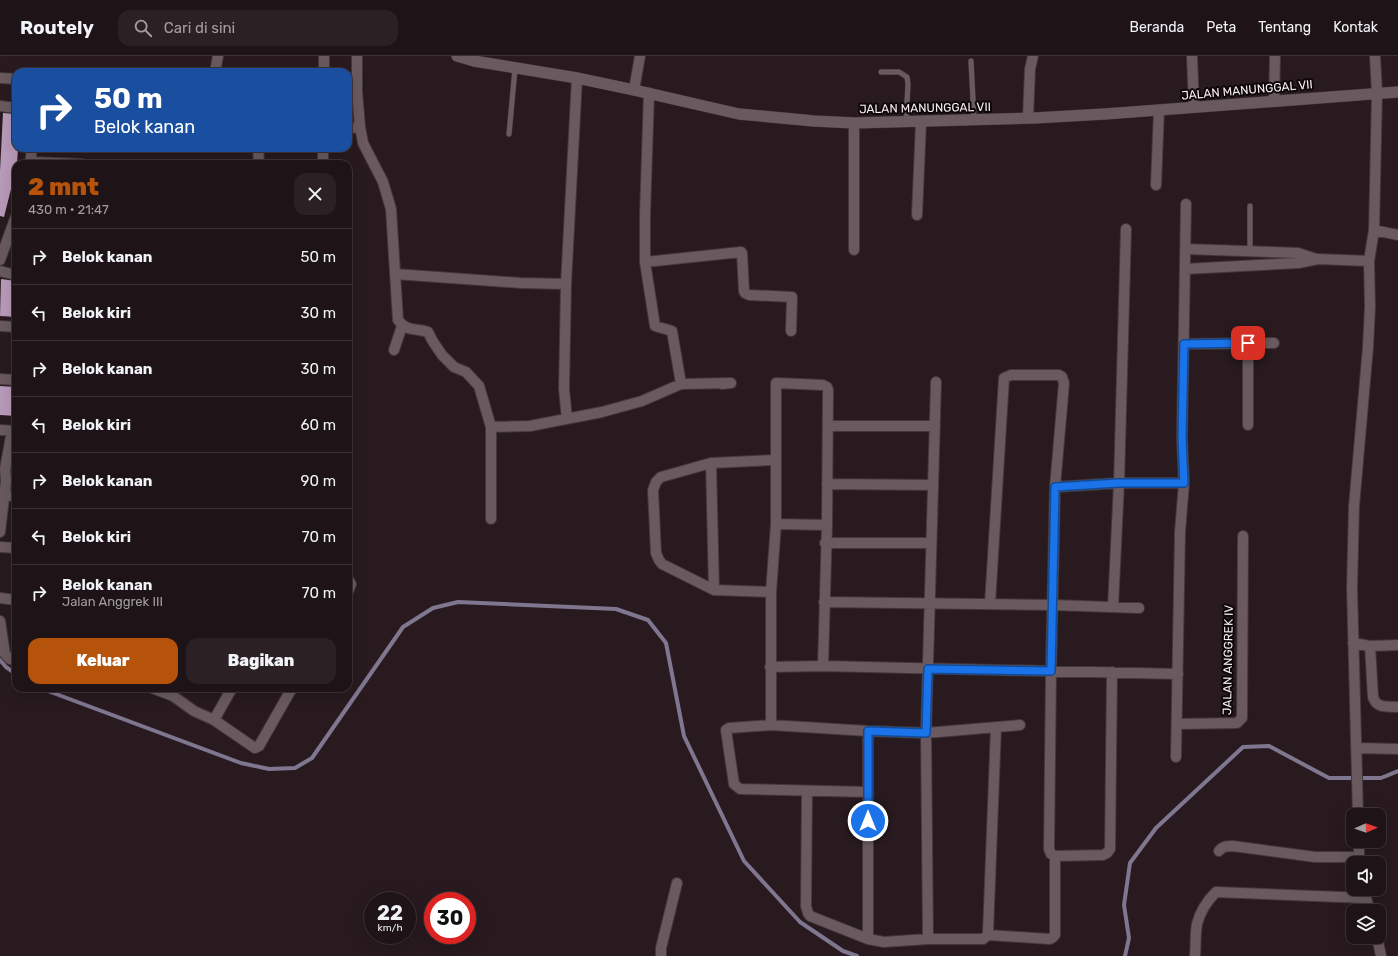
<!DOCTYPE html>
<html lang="id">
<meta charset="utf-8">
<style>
:root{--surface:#1e1417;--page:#2b2124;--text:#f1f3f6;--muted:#a19ea1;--line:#3c3336;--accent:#b45309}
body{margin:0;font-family:Rubik,sans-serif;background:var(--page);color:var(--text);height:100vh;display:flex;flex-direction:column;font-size:15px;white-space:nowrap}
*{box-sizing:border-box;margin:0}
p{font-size:13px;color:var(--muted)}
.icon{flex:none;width:22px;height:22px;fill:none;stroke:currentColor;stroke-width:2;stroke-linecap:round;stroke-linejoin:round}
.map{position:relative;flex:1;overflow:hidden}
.drawer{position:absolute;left:12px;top:104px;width:340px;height:532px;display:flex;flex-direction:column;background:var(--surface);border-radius:12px;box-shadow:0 4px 16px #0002,0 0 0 1px var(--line)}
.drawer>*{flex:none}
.top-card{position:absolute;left:12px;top:12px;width:340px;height:84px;border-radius:12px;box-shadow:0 4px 16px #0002,0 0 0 1px var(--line);background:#1a4fa0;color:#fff;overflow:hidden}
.needle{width:26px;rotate:88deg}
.fabs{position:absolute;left:1346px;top:752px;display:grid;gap:8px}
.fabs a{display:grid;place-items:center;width:40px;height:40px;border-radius:8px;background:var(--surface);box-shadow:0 4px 16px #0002,0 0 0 1px var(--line);font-size:20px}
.speed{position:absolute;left:364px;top:836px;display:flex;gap:8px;font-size:20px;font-weight:700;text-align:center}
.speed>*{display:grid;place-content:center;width:52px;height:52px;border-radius:50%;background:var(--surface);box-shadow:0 4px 16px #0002,0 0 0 1px var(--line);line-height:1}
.speed small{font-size:10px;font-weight:400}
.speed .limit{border:6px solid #d22;background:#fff;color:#111}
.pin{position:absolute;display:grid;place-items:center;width:34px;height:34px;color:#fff;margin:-17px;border-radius:8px;box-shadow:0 2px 6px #0006}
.me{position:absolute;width:44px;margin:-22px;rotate:0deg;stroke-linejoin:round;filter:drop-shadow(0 0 3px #0008)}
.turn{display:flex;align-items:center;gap:14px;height:84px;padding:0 16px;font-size:18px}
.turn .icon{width:52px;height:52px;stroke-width:2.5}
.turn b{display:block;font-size:28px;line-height:34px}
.round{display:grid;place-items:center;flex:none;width:42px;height:42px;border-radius:12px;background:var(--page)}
.summary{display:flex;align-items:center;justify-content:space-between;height:68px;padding:0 16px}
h1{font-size:24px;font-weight:800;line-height:30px;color:var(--accent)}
.action{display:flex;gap:8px;margin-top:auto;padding:8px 16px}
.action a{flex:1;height:46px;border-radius:12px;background:var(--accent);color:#fff;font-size:16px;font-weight:800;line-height:46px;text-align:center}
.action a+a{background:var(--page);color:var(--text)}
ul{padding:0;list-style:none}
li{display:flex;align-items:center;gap:12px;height:56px;padding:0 16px;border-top:1px solid var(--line)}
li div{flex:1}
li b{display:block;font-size:15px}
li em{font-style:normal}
header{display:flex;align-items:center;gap:24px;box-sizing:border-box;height:56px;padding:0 20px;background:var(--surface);border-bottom:1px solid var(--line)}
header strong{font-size:19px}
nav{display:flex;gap:22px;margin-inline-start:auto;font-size:14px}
.search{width:280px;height:36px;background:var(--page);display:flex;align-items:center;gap:10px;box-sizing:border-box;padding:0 14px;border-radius:12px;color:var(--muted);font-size:15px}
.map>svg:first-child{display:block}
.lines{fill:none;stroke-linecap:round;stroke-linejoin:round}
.stream{stroke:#7f778f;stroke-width:4}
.building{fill:#b89ab9}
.service-casing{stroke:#43383c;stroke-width:6}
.minor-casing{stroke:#43383c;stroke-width:12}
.tertiary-casing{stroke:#43383c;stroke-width:12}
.service{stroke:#6a5a5f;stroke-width:5}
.minor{stroke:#6a5a5f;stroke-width:10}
.tertiary{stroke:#6a5a5f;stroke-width:11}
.route-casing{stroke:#114b97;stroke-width:10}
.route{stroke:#1a73e8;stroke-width:7}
.labels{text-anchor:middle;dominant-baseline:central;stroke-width:4;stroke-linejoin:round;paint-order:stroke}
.street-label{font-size:12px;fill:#f7edf0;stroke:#0d0709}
</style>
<header>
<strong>Routely</strong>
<div class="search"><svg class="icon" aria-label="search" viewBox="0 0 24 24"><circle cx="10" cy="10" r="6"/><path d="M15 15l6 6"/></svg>Cari di sini</div>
<nav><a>Beranda</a><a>Peta</a><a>Tentang</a><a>Kontak</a></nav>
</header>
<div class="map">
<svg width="1398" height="900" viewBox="0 0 1398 900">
<rect width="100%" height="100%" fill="#281a1f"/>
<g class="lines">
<path class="stream" d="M0,604L6,611L16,618
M40,632L241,707L269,713L295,712L312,702L403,571L433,552L458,546L616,553L648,564L666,587L684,680L744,805L800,866L843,895L857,900
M1125,900L1129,882L1124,849L1130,807L1156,772L1243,691L1269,690L1329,722H1381L1398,715"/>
</g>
<path class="building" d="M3,57L16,58V92H18L17,108H16V113L4,161L0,160V115Z
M1,223L16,225V261L0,260Z
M0,330L16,331V360L0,359Z"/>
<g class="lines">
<defs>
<path id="service" d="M971,5L974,63
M881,16H899L907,21L908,28L906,65
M509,78L515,13
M1250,150V196"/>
<path id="minor" d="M1192,0L1194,51
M215,16L218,0
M324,16V0
M0,22L16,23
M634,34L640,0
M649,37L645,159V206L655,270L672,275L681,328
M1274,45L1275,0
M0,50L16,52
M1028,62L1030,13L1033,0
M360,71L363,87L383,126L391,153L398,264C407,276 416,272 428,276L432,284L442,299L454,311L466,316L479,330L491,371V463
M348,72L360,71L357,35V0
M258,92L259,108
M31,106L81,108
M30,108L32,92
M323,108V92
M1156,129L1159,54
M917,159L921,66
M1374,174L1398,179
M1185,193L1298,197L1316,203
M854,194V67
M0,204L16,160
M645,206L741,196L742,197L744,235L745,237L749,239L792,241L791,275
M1185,213L1298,207L1318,203L1369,205
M0,215L16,219
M395,218L521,227L566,228
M0,270L16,271
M1248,287V369
M1184,288L1274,287
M394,294L402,270
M0,323L16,324
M567,363L564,333L566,228L577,22
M828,370H935
M491,371L530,370L602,356L642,345L681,328L731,327L722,328
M0,374L16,375
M711,407L714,534
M827,428L933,429
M1055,431L1119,427H1184
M0,439L16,440
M776,468L827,469
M0,476L6,425L5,413L12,375
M825,487H931
M0,491L16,492
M348,523L351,528L348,536
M771,536L714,534L662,508L659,504L656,497L653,434L656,426L661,421L711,407L775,404
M0,542L16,544
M824,546L1052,549L1139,552
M990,548L1004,322L1011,319H1059L1062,321L1064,327L1055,431L1051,615L1049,793L1051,798L1055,800L1103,799L1107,797L1110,793L1112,616
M1113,551L1119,427L1126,173
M0,565L5,598L10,603L16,604
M1353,587L1370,590L1398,589
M1370,590L1373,641C1377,653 1387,650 1398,651
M770,611L823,610L1178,618
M152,632L173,640L194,655L214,664L255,692L259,690L292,632
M214,664L232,632
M1177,668L1237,667L1242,662L1243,480
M771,669V536L776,468V327L823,329L827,331L828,334L827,469L823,610
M1357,692L1398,693
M1176,701L1180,476L1184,427L1182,382L1186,148
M807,735L806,850L808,857L810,860L868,883L884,886L928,883H983L988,879V877L996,671
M868,736L740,733L734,728L726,674L729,672L771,669L868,675L926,677L1020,669
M1358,759L1352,532L1354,450L1368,291L1370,251L1369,205L1374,174L1377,37L1375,0
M1359,785V801L1362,807
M1219,795C1223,790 1227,790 1233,790L1315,801H1359
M1365,833L1366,842L1370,855
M988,879L1049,883L1052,882L1055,879V800
M1377,881L1381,900
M868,883V675
M928,883L926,677L936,326
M661,900V892L677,827
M1195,900C1196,890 1195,878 1197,868C1200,856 1208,844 1216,836L1366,842"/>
<path id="tertiary" d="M457,0L474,5L577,22L634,34L739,58L814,65L854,67L1034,62L1105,58L1398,36"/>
</defs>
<use href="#service" class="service-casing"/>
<use href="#minor" class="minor-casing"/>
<use href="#tertiary" class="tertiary-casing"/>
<use href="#service" class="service"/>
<use href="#minor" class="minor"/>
<use href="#tertiary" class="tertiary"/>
</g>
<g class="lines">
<defs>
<path id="route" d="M868,765V675L926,677L928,613L1051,615L1055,431L1118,427H1184L1182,382L1184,288L1248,287"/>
</defs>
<use href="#route" class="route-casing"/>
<use href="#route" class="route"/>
</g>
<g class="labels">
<g class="street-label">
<text transform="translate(1247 34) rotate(-5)">JALAN MANUNGGAL VII</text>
<text transform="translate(925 52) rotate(-1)">JALAN MANUNGGAL VII</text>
<text transform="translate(1228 604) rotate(-89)">JALAN ANGGREK IV</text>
</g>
</g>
</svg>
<div class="fabs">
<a><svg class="needle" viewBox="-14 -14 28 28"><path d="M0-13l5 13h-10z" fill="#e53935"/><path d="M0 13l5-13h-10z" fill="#a19ea1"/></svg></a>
<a><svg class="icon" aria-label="sound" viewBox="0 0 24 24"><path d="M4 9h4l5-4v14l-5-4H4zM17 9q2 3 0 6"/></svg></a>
<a><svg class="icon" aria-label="layers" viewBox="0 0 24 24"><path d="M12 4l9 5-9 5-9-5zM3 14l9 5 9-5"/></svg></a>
</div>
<div class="speed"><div>22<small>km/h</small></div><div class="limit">30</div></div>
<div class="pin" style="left:1248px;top:287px;background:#d93025"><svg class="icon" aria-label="arrive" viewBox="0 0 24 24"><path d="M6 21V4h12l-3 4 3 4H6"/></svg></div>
<svg class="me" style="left:868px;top:765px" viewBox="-20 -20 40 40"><circle r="17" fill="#1a73e8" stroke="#fff" stroke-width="3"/><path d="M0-11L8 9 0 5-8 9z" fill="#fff"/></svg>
<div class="top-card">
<div class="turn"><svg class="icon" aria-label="right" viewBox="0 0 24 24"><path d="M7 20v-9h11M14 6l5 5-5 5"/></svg><div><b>50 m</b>Belok kanan</div></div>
</div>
<section class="drawer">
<div class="summary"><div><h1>2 mnt</h1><p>430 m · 21:47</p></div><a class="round"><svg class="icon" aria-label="close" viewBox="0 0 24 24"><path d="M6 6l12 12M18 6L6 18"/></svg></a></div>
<ul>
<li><svg class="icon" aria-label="right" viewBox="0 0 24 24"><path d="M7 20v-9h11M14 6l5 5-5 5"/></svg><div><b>Belok kanan</b></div><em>50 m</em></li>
<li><svg class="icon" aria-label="left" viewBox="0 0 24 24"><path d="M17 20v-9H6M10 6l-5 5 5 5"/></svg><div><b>Belok kiri</b></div><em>30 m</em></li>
<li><svg class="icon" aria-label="right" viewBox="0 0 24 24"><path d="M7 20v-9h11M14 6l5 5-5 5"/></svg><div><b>Belok kanan</b></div><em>30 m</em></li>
<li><svg class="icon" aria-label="left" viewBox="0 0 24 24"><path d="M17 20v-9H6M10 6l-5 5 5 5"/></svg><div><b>Belok kiri</b></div><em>60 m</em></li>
<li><svg class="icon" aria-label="right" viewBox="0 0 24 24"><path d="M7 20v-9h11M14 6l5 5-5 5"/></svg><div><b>Belok kanan</b></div><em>90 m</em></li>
<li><svg class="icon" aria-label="left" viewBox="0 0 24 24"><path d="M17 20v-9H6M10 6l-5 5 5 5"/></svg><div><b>Belok kiri</b></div><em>70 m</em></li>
<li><svg class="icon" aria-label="right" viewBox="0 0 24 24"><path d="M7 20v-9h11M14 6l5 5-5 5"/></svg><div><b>Belok kanan</b><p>Jalan Anggrek III</p></div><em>70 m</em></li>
</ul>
<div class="action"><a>Keluar</a><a>Bagikan</a></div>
</section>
</div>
